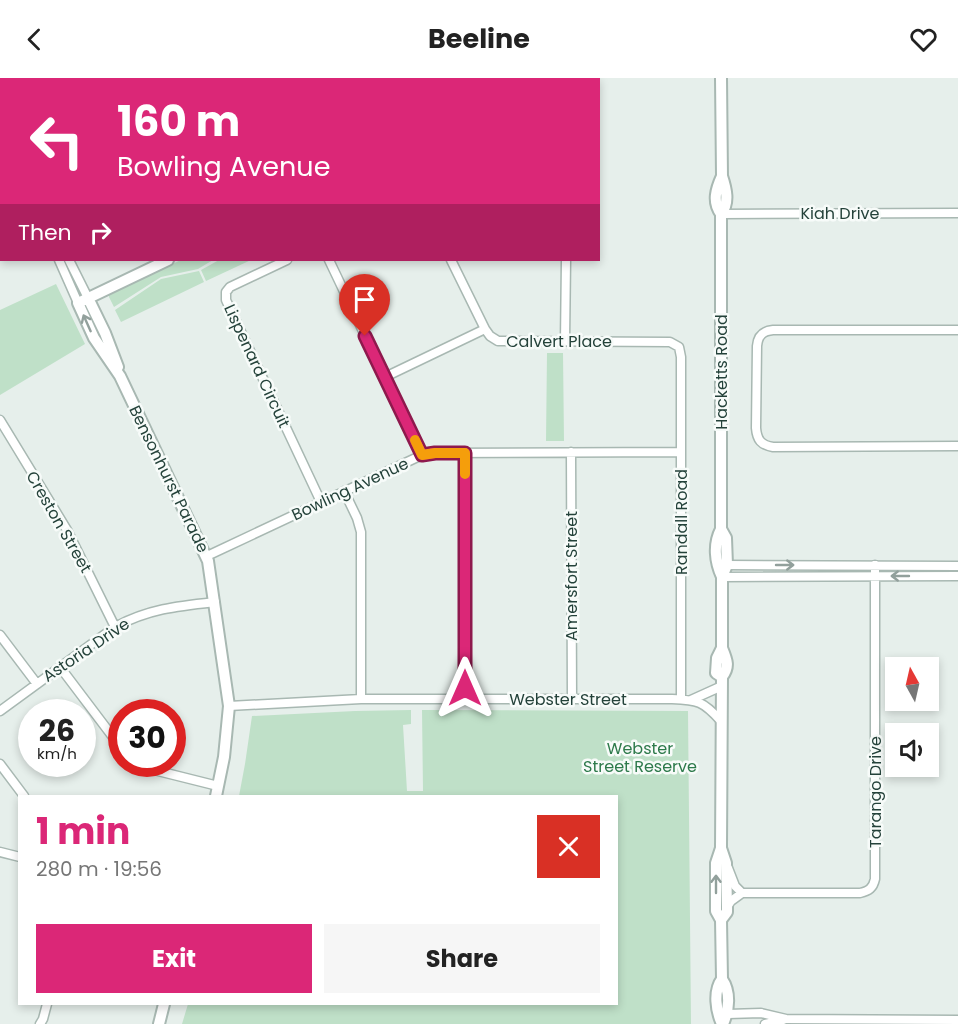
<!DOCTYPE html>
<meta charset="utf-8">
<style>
:root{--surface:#fff;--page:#f6f6f6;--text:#222;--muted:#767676;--accent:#db2777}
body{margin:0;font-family:Poppins,sans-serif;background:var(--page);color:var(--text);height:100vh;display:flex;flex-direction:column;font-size:22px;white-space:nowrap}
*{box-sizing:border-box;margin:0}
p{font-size:20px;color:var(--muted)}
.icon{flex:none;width:33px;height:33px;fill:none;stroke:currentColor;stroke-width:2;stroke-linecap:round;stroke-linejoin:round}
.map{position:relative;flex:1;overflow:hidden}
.sheet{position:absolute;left:18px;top:717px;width:600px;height:210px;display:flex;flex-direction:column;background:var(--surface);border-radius:0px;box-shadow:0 3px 9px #0003}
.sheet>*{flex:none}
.hud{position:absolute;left:0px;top:0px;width:600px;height:183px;box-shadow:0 3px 9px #0003;background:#db2777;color:#fff;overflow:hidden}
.needle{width:39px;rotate:352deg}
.buttons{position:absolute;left:885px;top:579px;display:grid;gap:12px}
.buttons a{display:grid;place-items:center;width:54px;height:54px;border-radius:0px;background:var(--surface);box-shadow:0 3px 9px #0003;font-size:30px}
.speed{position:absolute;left:18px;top:621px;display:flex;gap:12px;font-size:30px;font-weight:700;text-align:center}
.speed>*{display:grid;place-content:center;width:78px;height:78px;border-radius:50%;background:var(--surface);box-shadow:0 3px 9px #0003;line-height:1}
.speed small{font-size:15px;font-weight:400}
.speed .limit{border:9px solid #d22;background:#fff;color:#111}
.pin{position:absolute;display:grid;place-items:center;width:51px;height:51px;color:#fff;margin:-62px -26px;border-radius:50% 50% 50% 0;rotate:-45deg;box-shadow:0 0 6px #0007}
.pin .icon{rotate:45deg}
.me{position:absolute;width:66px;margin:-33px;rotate:0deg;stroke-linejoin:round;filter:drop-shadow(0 0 4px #0008)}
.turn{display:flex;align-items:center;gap:21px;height:126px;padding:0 18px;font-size:27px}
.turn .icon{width:78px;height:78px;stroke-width:2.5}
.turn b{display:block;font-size:42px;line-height:51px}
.then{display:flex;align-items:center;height:57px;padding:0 18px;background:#0003;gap:12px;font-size:22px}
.round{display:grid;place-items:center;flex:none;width:63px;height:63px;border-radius:0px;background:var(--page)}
.overview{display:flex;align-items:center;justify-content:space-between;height:102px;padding:0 18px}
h1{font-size:36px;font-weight:700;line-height:45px;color:var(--accent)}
.action{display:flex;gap:12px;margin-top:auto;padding:12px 18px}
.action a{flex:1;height:69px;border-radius:0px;background:var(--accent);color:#fff;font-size:24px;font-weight:700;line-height:69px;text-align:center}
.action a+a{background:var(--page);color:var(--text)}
header{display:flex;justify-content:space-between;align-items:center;height:78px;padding:0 18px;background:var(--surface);font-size:27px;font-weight:700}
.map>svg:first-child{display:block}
.green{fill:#bfe0c8}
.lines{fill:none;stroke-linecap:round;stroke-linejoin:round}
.minor-casing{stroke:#a8b8b2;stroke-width:11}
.tertiary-casing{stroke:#a8b8b2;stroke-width:14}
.minor{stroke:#fff;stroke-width:8}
.tertiary{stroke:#fff;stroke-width:10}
.oneway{stroke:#92a09c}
.route-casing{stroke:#8e194d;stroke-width:15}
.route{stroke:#db2777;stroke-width:10}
.slow{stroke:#f59e0b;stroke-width:10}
.labels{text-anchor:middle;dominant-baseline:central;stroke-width:5;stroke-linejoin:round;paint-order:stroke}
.street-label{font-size:16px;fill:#24423a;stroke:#f7fbf9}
.park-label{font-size:16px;fill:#2d7a4b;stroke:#f7fbf9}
</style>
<header><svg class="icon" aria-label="back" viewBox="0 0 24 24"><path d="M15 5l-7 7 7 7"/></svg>Beeline<svg class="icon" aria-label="heart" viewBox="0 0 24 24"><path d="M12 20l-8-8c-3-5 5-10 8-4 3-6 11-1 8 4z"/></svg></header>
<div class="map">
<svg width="958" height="946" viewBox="0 0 958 946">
<rect width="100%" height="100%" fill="#e6efeb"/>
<path class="green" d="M181,182H213L198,191L161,199L114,229L109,219V215Z
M219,182H251L206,203L201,192Z
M199,193L204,204L121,244L115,232L161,201Z
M56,206L85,266L0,317V232Z
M547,275H563L564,363H546Z
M411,632V646L403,647L407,713H423L422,632L688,633L691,946H182L188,926H616V718H239L245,686L252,638L355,633Z"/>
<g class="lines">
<defs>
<path id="minor" d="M112,0L113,2
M212,0L213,2
M324,0V2
M430,0V2
M537,0L538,2
M545,0L546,2
M62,2L66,0
M0,34L2,32
M0,44L2,47
M721,136L958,135
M59,182L78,225
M69,182L88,220
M287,182L230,209L226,214V222L321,424
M329,182L422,377
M451,182L485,251L490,258L498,263L670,264L679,269L681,279V621
M958,252H773C763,253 758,257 757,268L756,350C757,362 761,367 773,369L958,368
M565,263L566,182
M385,299L485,251
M0,342L67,452L115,549
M571,374L572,621
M465,375V621
M344,413L357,440L361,454V621
M207,478L422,377L435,375L681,374
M727,487L958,488
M722,499L958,498
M0,557L37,606
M60,589L122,671
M691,622L722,608
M229,628L361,621H672C698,622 703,623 721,643
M0,633L115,549C148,531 178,528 215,524
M0,686L24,718
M133,686L142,689L218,708
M0,774L20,779
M728,790L735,808L742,815
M727,829L731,823L742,815H860C869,813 873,810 875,801V487
M728,936L761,935L786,941L958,942
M40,946L43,941L47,926
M765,946L783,942"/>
<path id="tertiary" d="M721,0L722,98C726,110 730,125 721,136V451C713,466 715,484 722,499
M565,2L570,0
M721,136C712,124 716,111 722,98
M168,182L78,225L94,260L120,298L208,483L229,628L224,679L216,718
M88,220L105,255L118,289
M721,451L726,460L727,487L722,499V570L717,580L716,595L722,599
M722,570C727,582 730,589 722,599L721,770L716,785V833L721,842L722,901C731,914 729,932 723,946
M721,770L726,785L727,829V834L721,842
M159,946L164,926
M722,946C716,933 713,913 722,901"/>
</defs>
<use href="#minor" class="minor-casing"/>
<use href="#tertiary" class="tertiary-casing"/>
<use href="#minor" class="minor"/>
<use href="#tertiary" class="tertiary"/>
</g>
<defs><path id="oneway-shaft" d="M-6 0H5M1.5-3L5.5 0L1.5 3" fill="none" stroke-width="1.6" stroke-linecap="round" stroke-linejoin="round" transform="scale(1.5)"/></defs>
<g class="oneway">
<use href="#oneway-shaft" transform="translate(87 245) rotate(-114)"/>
<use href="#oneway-shaft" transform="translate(785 487)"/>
<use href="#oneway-shaft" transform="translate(900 498) rotate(180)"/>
<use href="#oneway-shaft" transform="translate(716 806) rotate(-90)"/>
</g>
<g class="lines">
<defs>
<path id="route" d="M365,258L422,377L435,375H465V610"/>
</defs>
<use href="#route" class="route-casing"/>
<use href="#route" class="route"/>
<path class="slow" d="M415,362L422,377L435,375H465V396"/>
</g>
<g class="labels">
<g class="street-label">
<text x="840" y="135">Kiah Drive</text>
<text x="559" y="263">Calvert Place</text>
<text transform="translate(257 288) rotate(65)">Lispenard Circuit</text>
<text transform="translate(721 294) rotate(-90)">Hacketts Road</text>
<text transform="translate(169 401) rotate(64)">Bensonhurst Parade</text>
<text transform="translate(350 411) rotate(-25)">Bowling Avenue</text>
<text transform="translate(59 444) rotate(60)">Creston Street</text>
<text transform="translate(681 444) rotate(-90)">Randall Road</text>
<text transform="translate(571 498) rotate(-90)">Amersfort Street</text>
<text transform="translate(86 572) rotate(-34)">Astoria Drive</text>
<text x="568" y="621">Webster Street</text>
<text transform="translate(875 714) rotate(-90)">Tarango Drive</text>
</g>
<g class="park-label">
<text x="640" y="670">Webster<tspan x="640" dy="18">Street Reserve</tspan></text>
</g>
</g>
</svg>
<div class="buttons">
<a><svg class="needle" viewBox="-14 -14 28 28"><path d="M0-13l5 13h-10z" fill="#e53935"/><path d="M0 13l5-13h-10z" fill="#767676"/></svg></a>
<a><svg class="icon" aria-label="sound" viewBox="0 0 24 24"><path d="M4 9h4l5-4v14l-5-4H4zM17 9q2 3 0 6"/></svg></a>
</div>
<div class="speed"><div>26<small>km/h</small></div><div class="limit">30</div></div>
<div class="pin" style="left:365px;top:258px;background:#d93025"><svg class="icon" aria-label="arrive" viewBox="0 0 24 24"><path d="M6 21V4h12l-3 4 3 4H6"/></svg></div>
<svg class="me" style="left:465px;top:610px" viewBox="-20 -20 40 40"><path d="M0-17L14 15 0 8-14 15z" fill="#db2777" stroke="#fff" stroke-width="4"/></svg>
<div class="hud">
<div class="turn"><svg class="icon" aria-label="left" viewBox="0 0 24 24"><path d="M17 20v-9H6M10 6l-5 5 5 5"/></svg><div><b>160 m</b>Bowling Avenue</div></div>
<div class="then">Then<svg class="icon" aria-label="right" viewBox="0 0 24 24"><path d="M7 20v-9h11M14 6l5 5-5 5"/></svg></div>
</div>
<section class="sheet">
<div class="overview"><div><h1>1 min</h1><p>280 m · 19:56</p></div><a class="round" style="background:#d93025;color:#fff"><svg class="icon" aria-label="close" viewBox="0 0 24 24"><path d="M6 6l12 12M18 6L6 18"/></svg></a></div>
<div class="action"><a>Exit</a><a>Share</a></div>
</section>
</div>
